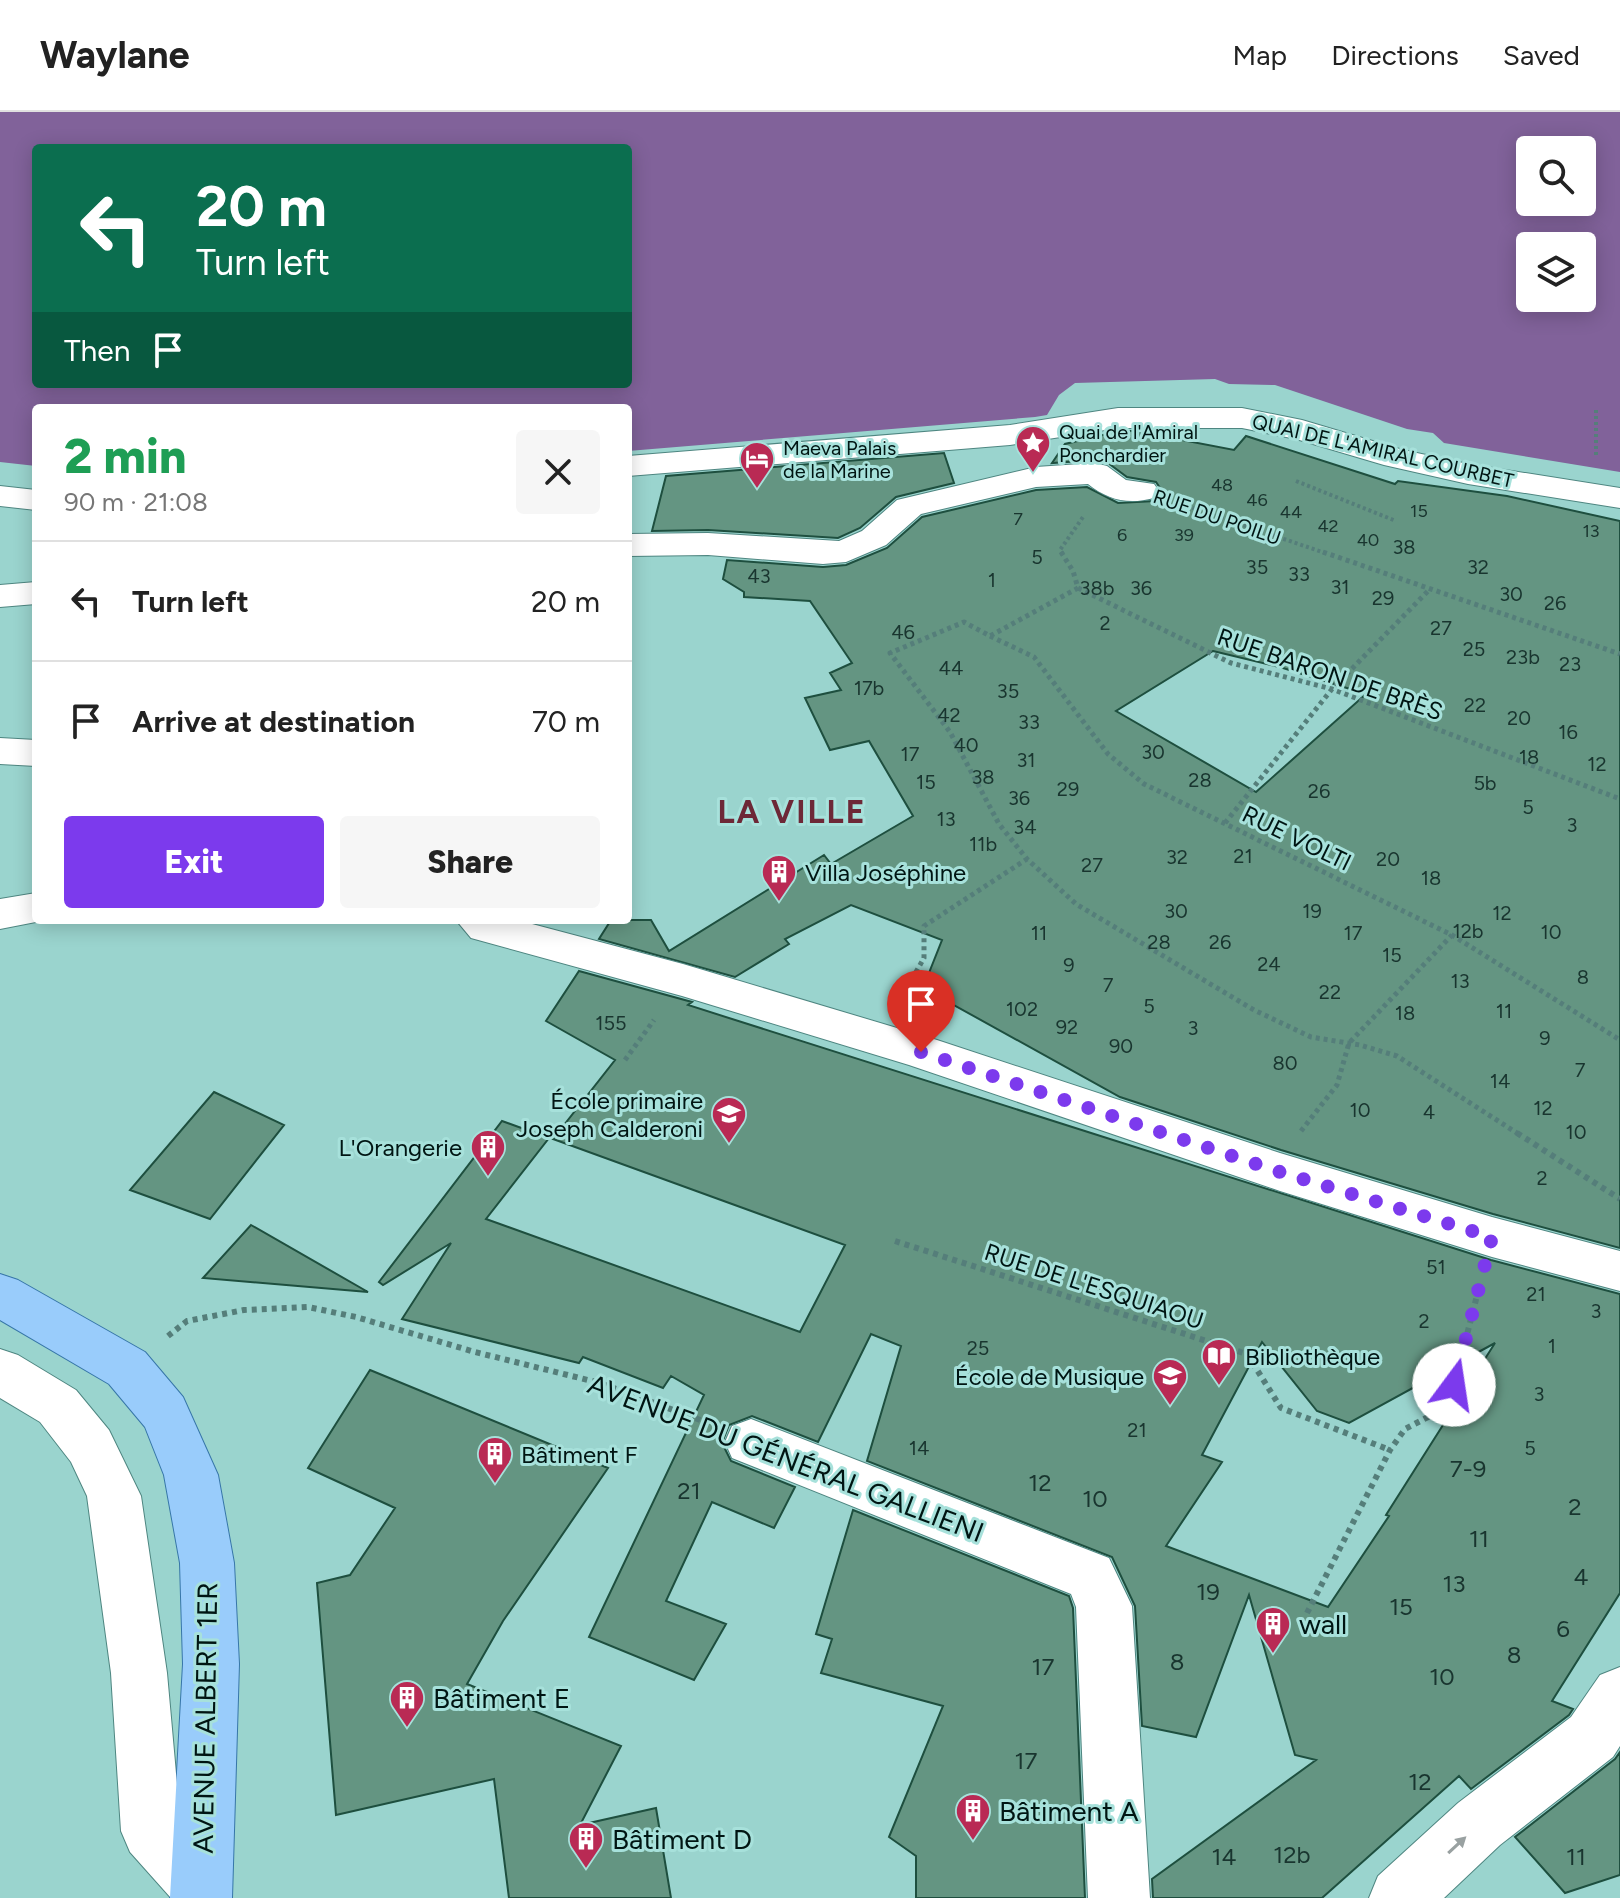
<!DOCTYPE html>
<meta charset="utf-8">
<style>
:root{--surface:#fff;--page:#f6f6f6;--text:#222;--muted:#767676;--line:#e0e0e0;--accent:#7c3aed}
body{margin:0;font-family:Figtree,sans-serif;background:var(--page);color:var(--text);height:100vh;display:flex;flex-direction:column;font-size:30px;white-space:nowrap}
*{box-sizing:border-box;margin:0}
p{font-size:26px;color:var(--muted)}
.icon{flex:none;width:44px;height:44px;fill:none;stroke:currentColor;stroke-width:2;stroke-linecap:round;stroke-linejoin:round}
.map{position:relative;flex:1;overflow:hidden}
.panel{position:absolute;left:32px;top:292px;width:600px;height:520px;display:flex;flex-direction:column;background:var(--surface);border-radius:8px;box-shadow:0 4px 20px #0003}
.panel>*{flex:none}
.top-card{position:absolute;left:32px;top:32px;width:600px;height:244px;border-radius:8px;box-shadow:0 4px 20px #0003;background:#0b6e4f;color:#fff;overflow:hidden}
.tools{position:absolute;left:1516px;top:24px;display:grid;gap:16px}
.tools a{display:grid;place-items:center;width:80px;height:80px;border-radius:8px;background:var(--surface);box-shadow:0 4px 20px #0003;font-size:40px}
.pin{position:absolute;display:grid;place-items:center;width:68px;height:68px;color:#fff;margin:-82px -34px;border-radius:50% 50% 50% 0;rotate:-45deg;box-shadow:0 0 8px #0007}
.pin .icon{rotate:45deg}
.me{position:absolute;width:88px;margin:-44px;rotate:14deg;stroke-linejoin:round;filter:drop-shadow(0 0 6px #0008)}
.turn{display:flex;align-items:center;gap:28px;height:168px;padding:0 32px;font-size:36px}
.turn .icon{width:104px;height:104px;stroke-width:2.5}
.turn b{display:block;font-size:56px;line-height:68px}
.then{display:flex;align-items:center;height:76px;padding:0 32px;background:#0003;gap:16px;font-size:30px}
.round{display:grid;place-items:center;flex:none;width:84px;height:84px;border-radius:8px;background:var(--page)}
.headline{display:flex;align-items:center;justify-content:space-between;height:136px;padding:0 32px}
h1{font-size:48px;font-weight:800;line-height:60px;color:#1e9e55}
.action{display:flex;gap:16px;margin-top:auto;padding:16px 32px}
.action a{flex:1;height:92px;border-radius:8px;background:var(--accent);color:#fff;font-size:32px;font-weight:800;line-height:92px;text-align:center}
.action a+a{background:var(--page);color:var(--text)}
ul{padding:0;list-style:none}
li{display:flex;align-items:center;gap:24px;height:120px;padding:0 32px;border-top:2px solid var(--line)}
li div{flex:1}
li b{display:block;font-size:30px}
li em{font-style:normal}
header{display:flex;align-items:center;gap:48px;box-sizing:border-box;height:112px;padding:0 40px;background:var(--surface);border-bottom:2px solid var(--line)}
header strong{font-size:38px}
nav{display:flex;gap:44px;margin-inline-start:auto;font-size:28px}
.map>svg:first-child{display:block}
.water{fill:#81629a;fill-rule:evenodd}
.building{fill:#649582;stroke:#1e4f3f;stroke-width:2;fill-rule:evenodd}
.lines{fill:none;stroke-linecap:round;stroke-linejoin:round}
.minor-casing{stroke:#4e8681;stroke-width:2}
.major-casing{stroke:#3776a8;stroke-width:2}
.path-far2{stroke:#557e7a;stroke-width:4;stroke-dasharray:3 3;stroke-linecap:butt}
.path-far1{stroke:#557e7a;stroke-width:5;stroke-dasharray:4 4;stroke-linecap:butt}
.path{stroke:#557e7a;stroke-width:6;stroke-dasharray:5 5;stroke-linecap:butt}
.minor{fill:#fff;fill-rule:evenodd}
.major{fill:#99ccfb;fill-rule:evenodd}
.oneway{fill:#99a1a1}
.route{stroke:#7c3aed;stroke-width:14;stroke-dasharray:0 25.2}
.labels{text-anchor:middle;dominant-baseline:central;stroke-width:6;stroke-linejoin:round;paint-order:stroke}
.far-number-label{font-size:18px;fill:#19352f}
.far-poi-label{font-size:20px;fill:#001513;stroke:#a7e1db;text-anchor:start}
.far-street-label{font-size:20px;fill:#001513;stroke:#a7e1db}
.number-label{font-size:20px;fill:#19352f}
.street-label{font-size:24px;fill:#001513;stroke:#a7e1db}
.poi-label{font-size:24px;fill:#001513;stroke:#a7e1db;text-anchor:start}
.near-number-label{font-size:24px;fill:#19352f}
.near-street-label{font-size:28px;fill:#001513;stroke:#a7e1db}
.near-poi-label{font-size:28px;fill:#001513;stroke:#a7e1db;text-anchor:start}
.district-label{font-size:32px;font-weight:bold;letter-spacing:2px;fill:#6d2837;stroke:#a7e1db}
</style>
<header>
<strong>Waylane</strong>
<nav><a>Map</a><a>Directions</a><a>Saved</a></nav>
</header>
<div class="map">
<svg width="1620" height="1786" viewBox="0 0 1620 1786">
<rect width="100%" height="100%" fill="#9ad4ce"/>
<path class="water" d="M0,0H1620V360L1444,331L1433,321L1407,317L1275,273L1229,272L1215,267L1075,271L1059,283L1047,303L1035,305L628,339V296H36V354L0,350ZM36,36H628V272H36ZM1530,38H1582V90H1530ZM1530,134H1582V186H1530Z"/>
<path class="building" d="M1120,319H1135L1234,338L1246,324L1395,372L1398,369L1507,384L1620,409V1136L1493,1102L1281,1038L1120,985L923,876L942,828L851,793L785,827L789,832L735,865L599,827L611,808H651L669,839L824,743L831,752L913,704L869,629L830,638L805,586L841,578L830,561L852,551L810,489L744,485V480L723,467L727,448L823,455L846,453L887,436L922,405L1036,378L1087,375L1118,391L1155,389L1162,379L1156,370L1127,365L1108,351L1095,348L1052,351L1065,332ZM1213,539L1283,556L1366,582L1256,680L1116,599Z
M944,341L954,371L896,385L860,416L838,426L708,418L652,419L666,364Z
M579,859L692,890L688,893L1491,1148L1620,1182V1481L1552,1589L1573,1597L1569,1603L1471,1677L1459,1664L1322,1786H1153L1152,1767L1316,1648L1295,1643L1249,1483L1196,1625L1142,1614L1135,1494L1112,1445L867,1349L901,1234L871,1222L818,1330L752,1304L729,1313L722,1331L731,1349L795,1375L774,1416L712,1390L666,1489L726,1512L694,1568L589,1525L704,1283L671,1264L663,1276L583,1245L579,1251L402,1207L451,1131L383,1173L379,1170L502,1009L549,1026L486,1107L800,1220L845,1133L553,1027L615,948L546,909ZM1262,1230L1317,1299L1349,1311L1495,1231L1386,1403L1389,1404L1328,1495L1166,1434L1222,1350L1202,1343Z
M214,980L284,1013L210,1107L130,1078Z
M251,1113L368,1180L203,1166Z
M370,1258L608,1356L503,1509L467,1572L621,1634L580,1713L656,1696L671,1786H509L494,1667L336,1703L317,1471L350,1463L395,1396L308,1356Z
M853,1398L1069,1484L1073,1496L1085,1786H916V1744L889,1725L943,1594L821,1561L832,1527L816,1522Z
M1620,1640V1763L1565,1781L1515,1725L1615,1647Z"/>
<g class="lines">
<defs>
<path id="minor" d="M1118,296H1242L1302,308L1403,338L1468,352L1620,376V396L1468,372L1384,353L1296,327L1242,316H1118L1010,333L628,364V344L1010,313Z
M1095,351L1107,354L1126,368L1154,372L1159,379L1154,386C1128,393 1108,388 1088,372L1036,375L921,402L886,433L846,450L823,452L708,443L628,444V422L708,421L839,429L862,419L897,388L1036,355Z
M0,374L36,378V398L0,394Z
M36,470V492L0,495V473Z
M0,626L36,628V654L0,652Z
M36,781V808H46L0,817V787Z
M456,808H517L683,852L937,928L1280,1041L1492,1105L1620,1139V1179L1492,1145L1280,1079L909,953L682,884L471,826Z
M0,1237L18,1243L76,1278L109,1318L141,1384L167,1561L180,1706L224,1753L232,1775L228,1786H171L130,1740L121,1719L111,1561L87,1384L71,1350L40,1310L0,1286Z
M751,1307L1109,1446L1132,1494L1150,1786H1088L1076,1495L1071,1482L732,1346L725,1330L732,1314Z
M1620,1555V1634L1613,1645L1500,1733L1444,1786H1369L1378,1764L1458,1691L1571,1605L1600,1563Z"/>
<path id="major" d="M0,1162L18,1168L145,1240L183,1285L218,1363L234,1451L239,1552L232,1786H170L183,1552L180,1451L164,1363L145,1315L109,1272L0,1208Z"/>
</defs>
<use href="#minor" class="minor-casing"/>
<use href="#major" class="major-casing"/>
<path class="path-far2" d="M1596,298V343
M1296,369L1396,409
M1181,392L1328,442
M1063,442L1060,438L1083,405"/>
<path class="path-far1" d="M1061,440L1073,459L1078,476L990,524L964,510L890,541L950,620L999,712L1027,747L1076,792L1254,898L1311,925L1360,933L1397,944L1520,1023
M1323,440L1620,542
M1078,476L1231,551L1332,577L1620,687
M990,524L1034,545L1108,642L1144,672L1452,823L1620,928
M1225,711L1332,577L1429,478
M900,888L924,846V814L1027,747
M625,948L654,908
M1301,1019L1337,973L1349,931L1452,823"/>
<path class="path" d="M1517,1021L1620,1087
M895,1129L1247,1242L1281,1296L1390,1338
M168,1224L187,1209L244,1198L308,1195L356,1205L475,1240L600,1271L703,1309
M1307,1501L1390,1338L1405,1317L1428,1305L1454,1273L1480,1172"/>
<use href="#minor" class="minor"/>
<use href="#major" class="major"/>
</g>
<defs><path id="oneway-solid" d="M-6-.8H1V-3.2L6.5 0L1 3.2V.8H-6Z" transform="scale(2)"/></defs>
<use class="oneway" href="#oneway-solid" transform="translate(1457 1733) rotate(-43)"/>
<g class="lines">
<path class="route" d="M921,940L1280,1060L1492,1125L1454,1273"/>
</g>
<defs>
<symbol id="sight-pin" viewBox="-11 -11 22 30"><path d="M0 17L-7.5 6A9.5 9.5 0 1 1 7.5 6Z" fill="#b92a54" stroke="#a7e1db"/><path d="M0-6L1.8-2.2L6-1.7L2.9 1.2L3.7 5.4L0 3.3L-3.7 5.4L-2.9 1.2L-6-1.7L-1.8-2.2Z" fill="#fff"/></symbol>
<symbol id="hotel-pin" viewBox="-11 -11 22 30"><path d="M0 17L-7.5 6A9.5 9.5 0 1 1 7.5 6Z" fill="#b92a54" stroke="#a7e1db"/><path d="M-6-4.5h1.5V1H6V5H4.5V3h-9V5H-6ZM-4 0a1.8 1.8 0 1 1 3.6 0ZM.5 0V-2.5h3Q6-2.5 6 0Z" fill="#fff"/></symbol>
<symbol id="building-pin" viewBox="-11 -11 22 30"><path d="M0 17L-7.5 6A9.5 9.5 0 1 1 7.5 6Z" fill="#b92a54" stroke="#a7e1db"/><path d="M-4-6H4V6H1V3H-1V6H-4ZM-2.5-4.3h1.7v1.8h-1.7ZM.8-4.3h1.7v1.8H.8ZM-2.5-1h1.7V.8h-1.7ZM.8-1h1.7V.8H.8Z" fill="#fff"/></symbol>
<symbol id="school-pin" viewBox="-11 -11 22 30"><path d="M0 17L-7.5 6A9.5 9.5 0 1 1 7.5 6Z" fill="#b92a54" stroke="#a7e1db"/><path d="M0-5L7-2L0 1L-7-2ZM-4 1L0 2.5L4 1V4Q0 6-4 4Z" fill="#fff"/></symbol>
<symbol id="library-pin" viewBox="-11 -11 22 30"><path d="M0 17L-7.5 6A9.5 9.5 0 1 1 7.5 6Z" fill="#b92a54" stroke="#a7e1db"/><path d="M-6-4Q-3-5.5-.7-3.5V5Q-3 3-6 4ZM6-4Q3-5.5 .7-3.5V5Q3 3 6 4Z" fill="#fff"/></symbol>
</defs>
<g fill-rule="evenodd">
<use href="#sight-pin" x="1013" y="311" width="40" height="54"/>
<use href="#hotel-pin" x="737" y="327" width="40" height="54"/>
<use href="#building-pin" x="759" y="740" width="40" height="54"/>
<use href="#school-pin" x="709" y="982" width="40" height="54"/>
<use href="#building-pin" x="468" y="1015" width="40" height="54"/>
<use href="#library-pin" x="1199" y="1224" width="40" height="54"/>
<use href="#school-pin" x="1150" y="1244" width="40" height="54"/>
<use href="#building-pin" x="475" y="1322" width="40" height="54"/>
<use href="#building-pin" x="1253" y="1492" width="40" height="54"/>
<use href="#building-pin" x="387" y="1566" width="40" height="54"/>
<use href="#building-pin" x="953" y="1679" width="40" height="54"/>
<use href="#building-pin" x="566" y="1707" width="40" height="54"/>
</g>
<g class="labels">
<g class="far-number-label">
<text x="1222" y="373">48</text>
<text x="1257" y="388">46</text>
<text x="1419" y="399">15</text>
<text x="1291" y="400">44</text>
<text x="1018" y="407">7</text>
<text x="1328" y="414">42</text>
<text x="1591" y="419">13</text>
<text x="1122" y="423">6</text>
<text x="1184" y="423">39</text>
<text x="1368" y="428">40</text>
</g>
<g class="far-poi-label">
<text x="1059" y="320">Quai de l'Amiral<tspan x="1059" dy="23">Ponchardier</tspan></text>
<text x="783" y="336">Maeva Palais<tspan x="783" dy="23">de la Marine</tspan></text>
</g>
<g class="far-street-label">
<text transform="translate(1383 339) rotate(13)">QUAI DE L'AMIRAL COURBET</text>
<text transform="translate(1217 405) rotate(19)">RUE DU POILU</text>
</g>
<g class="number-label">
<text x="1404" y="435">38</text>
<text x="1037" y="445">5</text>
<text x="1257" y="455">35</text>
<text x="1478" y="455">32</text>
<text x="1299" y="462">33</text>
<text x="759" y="464">43</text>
<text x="992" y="468">1</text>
<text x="1340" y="475">31</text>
<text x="1097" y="476">38b</text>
<text x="1141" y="476">36</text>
<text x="1511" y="482">30</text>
<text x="1383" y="486">29</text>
<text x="1555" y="491">26</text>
<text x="1105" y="511">2</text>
<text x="1441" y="516">27</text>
<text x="903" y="520">46</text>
<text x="1474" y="537">25</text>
<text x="1523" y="545">23b</text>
<text x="1570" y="552">23</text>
<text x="951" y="556">44</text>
<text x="869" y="576">17b</text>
<text x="1008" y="579">35</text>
<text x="1475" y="593">22</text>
<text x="949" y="603">42</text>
<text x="1519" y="606">20</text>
<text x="1029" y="610">33</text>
<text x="1568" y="620">16</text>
<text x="966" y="633">40</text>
<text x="1153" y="640">30</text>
<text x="910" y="642">17</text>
<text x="1529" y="645">18</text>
<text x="1026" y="648">31</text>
<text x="1597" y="652">12</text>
<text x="983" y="665">38</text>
<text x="1200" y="668">28</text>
<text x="926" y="670">15</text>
<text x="1485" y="671">5b</text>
<text x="1068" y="677">29</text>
<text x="1319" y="679">26</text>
<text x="1019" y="686">36</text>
<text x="1528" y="695">5</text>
<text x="946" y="707">13</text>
<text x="1572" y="713">3</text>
<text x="1025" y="715">34</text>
<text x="983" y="732">11b</text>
<text x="1243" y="744">21</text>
<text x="1177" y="745">32</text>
<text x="1388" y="747">20</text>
<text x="1092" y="753">27</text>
<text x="1431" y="766">18</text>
<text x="1176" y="799">30</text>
<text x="1312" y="799">19</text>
<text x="1502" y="801">12</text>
<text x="1468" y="819">12b</text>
<text x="1551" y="820">10</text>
<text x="1039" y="821">11</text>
<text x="1353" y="821">17</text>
<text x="1159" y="830">28</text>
<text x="1220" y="830">26</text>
<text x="1392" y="843">15</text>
<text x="1269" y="852">24</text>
<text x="1069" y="853">9</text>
<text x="1583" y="865">8</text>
<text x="1460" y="869">13</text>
<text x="1108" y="873">7</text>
<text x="1330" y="880">22</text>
<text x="1149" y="894">5</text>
<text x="1022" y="897">102</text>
<text x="1504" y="899">11</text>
<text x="1405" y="901">18</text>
<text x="611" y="911">155</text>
<text x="1067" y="915">92</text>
<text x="1193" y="916">3</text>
<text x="1545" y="926">9</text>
<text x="1121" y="934">90</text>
<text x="1285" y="951">80</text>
<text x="1580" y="958">7</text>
<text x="1500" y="969">14</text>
<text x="1543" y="996">12</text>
<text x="1360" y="998">10</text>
<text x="1429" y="1000">4</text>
<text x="1576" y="1020">10</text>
<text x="1542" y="1066">2</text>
<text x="1436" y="1155">51</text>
<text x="1536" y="1182">21</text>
<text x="1596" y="1199">3</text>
<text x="1424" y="1209">2</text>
<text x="1552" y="1234">1</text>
<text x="978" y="1236">25</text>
<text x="1539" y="1282">3</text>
<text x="1137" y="1318">21</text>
<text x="919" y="1336">14</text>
<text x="1530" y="1336">5</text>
</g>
<g class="street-label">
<text transform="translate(1330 562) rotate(19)">RUE BARON DE BRÈS</text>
<text transform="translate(1297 726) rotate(26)">RUE VOLTI</text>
<text transform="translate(1094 1174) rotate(18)">RUE DE L'ESQUIAOU</text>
</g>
<g class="poi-label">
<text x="805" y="760">Villa Joséphine</text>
<text x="703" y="988" text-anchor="end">École primaire<tspan x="703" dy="28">Joseph Calderoni</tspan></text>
<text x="462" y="1035" text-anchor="end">L'Orangerie</text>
<text x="1245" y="1244">Bibliothèque</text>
<text x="1144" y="1264" text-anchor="end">École de Musique</text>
<text x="521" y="1342">Bâtiment F</text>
</g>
<g class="near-number-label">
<text x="1468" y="1356">7-9</text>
<text x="1040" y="1370">12</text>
<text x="689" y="1378">21</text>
<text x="1095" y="1386">10</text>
<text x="1575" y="1394">2</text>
<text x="1479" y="1426">11</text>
<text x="1581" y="1464">4</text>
<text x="1454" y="1471">13</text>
<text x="1208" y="1479">19</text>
<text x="1401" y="1494">15</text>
<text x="1563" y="1516">6</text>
<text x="1514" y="1542">8</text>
<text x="1177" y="1549">8</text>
<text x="1043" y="1554">17</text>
<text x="1442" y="1564">10</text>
<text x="1026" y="1648">17</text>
<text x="1420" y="1669">12</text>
<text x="1292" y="1742">12b</text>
<text x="1224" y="1744">14</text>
<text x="1576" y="1744">11</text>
</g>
<g class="near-street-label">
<text transform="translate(786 1346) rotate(21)">AVENUE DU GÉNÉRAL GALLIENI</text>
<text transform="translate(205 1606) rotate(-89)">AVENUE ALBERT 1ER</text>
</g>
<g class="near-poi-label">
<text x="1299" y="1512">wall</text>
<text x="433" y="1586">Bâtiment E</text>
<text x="999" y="1699">Bâtiment A</text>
<text x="612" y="1727">Bâtiment D</text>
</g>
<g class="district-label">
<text x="792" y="700">LA VILLE</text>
</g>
</g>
</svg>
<div class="tools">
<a><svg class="icon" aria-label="search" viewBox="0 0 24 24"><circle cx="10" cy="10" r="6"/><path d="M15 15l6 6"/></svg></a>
<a><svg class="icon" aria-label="layers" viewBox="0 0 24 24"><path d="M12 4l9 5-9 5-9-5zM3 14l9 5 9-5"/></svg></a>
</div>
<div class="pin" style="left:921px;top:940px;background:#d93025"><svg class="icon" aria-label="arrive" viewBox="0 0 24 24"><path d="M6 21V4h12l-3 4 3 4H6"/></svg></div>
<svg class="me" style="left:1454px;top:1273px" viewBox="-20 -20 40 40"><circle r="19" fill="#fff"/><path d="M0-13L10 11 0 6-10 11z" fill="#7c3aed"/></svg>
<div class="top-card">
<div class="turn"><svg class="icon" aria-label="left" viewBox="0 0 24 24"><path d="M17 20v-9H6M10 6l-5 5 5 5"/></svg><div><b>20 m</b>Turn left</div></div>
<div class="then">Then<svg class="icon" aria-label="arrive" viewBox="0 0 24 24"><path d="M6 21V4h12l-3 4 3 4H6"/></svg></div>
</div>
<section class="panel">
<div class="headline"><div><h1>2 min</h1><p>90 m · 21:08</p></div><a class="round"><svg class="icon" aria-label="close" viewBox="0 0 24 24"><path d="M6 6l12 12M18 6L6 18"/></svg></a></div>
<ul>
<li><svg class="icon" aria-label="left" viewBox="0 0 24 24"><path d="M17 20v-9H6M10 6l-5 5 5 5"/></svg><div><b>Turn left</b></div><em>20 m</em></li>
<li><svg class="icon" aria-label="arrive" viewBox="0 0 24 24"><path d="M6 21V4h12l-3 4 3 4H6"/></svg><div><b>Arrive at destination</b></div><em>70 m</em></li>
</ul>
<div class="action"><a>Exit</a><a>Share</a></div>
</section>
</div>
